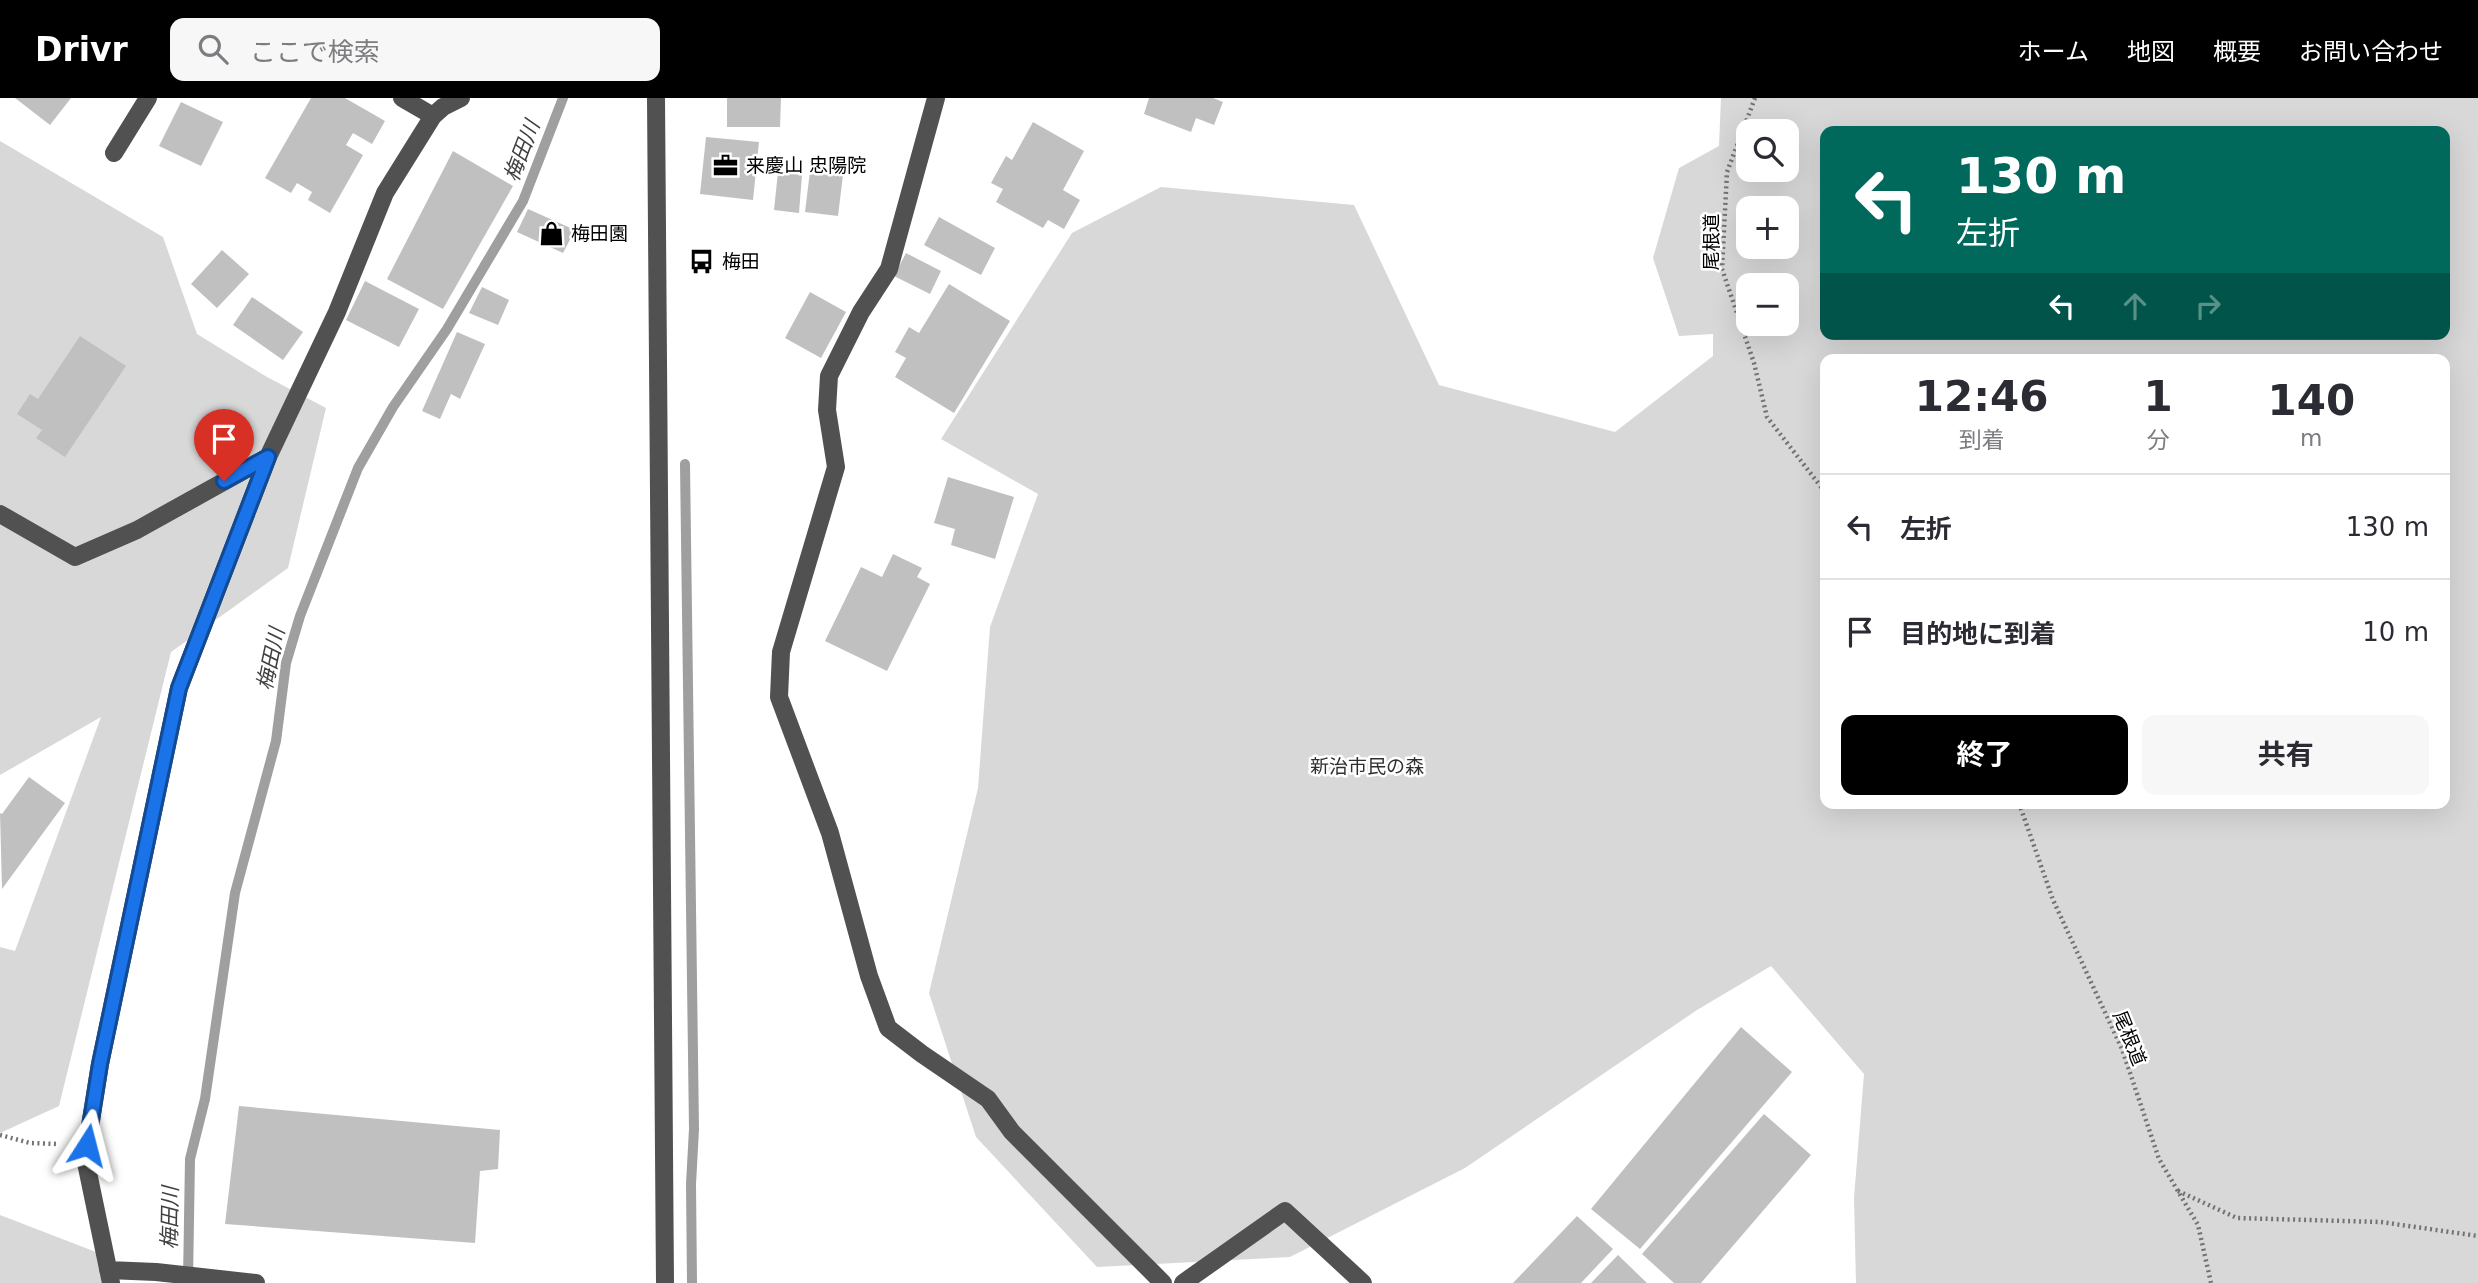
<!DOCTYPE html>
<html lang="ja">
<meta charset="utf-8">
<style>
:root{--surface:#fff;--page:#f7f7f7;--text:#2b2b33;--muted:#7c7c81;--line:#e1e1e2;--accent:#000}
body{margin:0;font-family:"DejaVu Sans","Noto Sans JP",sans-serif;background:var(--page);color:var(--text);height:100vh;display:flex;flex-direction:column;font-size:26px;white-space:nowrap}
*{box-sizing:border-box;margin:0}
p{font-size:23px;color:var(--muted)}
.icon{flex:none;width:38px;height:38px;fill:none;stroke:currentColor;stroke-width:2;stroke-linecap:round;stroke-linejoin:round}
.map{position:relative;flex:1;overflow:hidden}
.details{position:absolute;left:1820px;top:256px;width:630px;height:455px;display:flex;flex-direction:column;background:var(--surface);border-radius:14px;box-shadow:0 7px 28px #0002}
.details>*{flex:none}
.banner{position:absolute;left:1820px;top:28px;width:630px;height:214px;border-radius:14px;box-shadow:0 7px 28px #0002;background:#00695c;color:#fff;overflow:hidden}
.fabs{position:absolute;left:1736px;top:21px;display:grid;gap:14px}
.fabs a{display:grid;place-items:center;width:63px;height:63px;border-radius:14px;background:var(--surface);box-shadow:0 7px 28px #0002;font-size:35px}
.pin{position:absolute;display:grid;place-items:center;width:60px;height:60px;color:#fff;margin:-72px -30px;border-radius:50% 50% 50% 0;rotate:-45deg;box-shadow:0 0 7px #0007}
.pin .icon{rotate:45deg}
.me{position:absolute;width:77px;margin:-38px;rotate:9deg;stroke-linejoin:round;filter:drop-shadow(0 0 5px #0008)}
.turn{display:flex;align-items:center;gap:24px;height:147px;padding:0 21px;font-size:32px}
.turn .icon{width:91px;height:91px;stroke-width:2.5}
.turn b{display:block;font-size:49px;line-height:60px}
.lanes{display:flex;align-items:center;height:66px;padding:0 21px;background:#0003;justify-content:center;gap:35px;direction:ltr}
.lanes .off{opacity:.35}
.eta{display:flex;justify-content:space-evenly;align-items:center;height:119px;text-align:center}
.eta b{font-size:42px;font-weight:700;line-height:49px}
.button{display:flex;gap:14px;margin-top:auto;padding:14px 21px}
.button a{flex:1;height:80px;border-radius:14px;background:var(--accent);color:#fff;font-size:28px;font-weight:700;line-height:80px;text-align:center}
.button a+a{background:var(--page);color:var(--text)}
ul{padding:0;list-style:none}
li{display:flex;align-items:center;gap:21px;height:105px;padding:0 21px;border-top:2px solid var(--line)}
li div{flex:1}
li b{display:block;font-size:26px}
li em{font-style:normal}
header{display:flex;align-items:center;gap:42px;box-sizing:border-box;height:98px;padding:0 35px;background:var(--accent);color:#fff}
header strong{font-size:33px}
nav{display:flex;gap:38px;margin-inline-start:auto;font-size:24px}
.search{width:490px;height:63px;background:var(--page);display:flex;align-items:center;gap:18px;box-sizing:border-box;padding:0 24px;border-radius:14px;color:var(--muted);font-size:26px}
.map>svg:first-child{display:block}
.green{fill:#d8d8d8;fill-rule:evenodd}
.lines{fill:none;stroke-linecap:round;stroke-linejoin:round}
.stream{stroke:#9f9f9f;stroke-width:10}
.building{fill:#c0c0c0}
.path{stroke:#737373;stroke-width:4.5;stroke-dasharray:2 3.5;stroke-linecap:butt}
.minor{stroke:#515151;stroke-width:18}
.route-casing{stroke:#114b97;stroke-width:18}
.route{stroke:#1a73e8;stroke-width:12}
.labels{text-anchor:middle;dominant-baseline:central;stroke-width:5;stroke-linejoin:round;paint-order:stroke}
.poi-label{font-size:19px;fill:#000;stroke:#fff;text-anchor:start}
.street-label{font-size:19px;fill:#000;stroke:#fff}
.park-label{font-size:19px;fill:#2f2f2f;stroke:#fff}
.water-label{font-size:21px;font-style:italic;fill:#404040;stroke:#fff}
</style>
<header>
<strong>Drivr</strong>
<div class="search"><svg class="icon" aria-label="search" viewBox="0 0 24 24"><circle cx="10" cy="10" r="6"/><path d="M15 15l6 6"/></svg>ここで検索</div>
<nav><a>ホーム</a><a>地図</a><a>概要</a><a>お問い合わせ</a></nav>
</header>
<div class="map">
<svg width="2478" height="1185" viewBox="0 0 2478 1185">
<rect width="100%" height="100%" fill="#fff"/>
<path class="green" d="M1721,0H2478V1185H1856L1854,1100L1864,976L1771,868L1697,912L1465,1070L1290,1159L1097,1169L976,1039L929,895L978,690L990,529L1038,396L941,341L1072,135L1161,89L1354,107L1439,287L1615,334L1713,258V236L1679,238L1653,160L1679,70L1719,48ZM1748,33H1787V72H1748ZM1825,33H2445V236H1825ZM1748,110H1787V149H1748ZM1748,187H1787V226H1748ZM1825,261H2445V705H1825Z
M0,43L163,139L197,236L267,279L326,310L288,470L171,554L59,1008L0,1035V849L15,853L101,619L0,677Z
M0,1117L96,1154L103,1185H0Z"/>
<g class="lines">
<path class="stream" d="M685,366L694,1031L691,1086L692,1185
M188,1183L190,1061L205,1001L235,795L276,643L286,565L300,518L358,370L393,309L447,231L523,103L563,0"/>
</g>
<path class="building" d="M15,0H71L50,27Z
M311,0H345L385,23L372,46L353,35L346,47L363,57L330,115L308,102L312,94L297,85L291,95L265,80Z
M727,0H781L780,29H727Z
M1149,0H1213L1223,4L1214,27L1196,20L1191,34L1144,16Z
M181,4L223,24L201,68L159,48Z
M1033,24L1084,53L1063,92L1080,102L1064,131L1048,122L1043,130L996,104L1003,91L991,85L1006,58L1012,62Z
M706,39L759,44L753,102L700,96Z
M453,53L513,88L443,211L387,181Z
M810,73L843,77L838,118L805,114Z
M778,74L802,77L799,115L774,112Z
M528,111L575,132L563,155L517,134Z
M939,119L995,150L981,177L924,147Z
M222,152L249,176L217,210L191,186Z
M906,155L941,173L930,196L894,178Z
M365,183L419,211L399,249L346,222Z
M949,186L1010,223L954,315L895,279L906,260L895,254L909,229L919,235Z
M482,189L509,202L498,227L469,215Z
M810,194L846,214L821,260L785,240Z
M252,199L303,234L283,262L233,227Z
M457,234L485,246L460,301L451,296L440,321L422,313Z
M80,238L126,268L65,359L36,340L42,332L17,316L30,296L38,301Z
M948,379L1014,399L995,461L951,447L955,431L934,425Z
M893,456L922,470L917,479L930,486L887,573L825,543L861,469L882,479Z
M29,679L65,705L2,791L0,715L2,716Z
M1741,929L1792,974L1640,1151L1591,1111Z
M239,1008L500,1032L498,1071L480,1073L475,1145L225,1126Z
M1764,1016L1811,1057L1701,1185H1674L1642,1156Z
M1577,1118L1613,1151L1581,1185H1513Z
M1618,1157L1647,1185H1591Z"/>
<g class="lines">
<path class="path" d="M1755,0L1727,74L1722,171L1754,265L1767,319L1825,394
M2019,705L2053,802L2122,951L2159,1061L2198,1127L2211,1185
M0,1037L30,1045L58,1046
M2178,1093L2237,1120L2381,1124L2478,1138"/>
<path class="minor" d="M402,0L433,18L443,9L461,0
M656,0L665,1185
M936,0L889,171L861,214L829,278L827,312L836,369L781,554L779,599L830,735L869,878L888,930L922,956L988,1001L1012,1034L1163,1185
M114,55L148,0
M0,416L75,459L137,432L268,359
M108,1172L156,1174L256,1185
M111,1185L85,1060L100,966L179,590L268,359L337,214L385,95L433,18
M1183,1185L1285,1113L1363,1185"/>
</g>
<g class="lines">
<defs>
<path id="route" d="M87,1047L100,966L179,590L268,359L224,383"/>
</defs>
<use href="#route" class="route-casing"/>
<use href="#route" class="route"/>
</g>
<defs>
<symbol id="office-bare" viewBox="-9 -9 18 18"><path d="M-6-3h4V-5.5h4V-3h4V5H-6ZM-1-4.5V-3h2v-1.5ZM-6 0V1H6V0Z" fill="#000" stroke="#fff" stroke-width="2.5" paint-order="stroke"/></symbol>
<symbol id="shop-bare" viewBox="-9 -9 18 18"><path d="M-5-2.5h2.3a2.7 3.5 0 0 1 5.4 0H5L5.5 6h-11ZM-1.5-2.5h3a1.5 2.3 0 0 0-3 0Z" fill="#000" stroke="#fff" stroke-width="2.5" paint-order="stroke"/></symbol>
<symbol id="bus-bare" viewBox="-9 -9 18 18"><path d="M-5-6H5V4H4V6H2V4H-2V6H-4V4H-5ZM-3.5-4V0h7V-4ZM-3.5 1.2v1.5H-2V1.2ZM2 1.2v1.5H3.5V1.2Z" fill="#000" stroke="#fff" stroke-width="2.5" paint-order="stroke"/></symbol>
</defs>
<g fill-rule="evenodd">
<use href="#office-bare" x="708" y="50" width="35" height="35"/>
<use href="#shop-bare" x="534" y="118" width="35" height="35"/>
<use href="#bus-bare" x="684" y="146" width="35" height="35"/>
</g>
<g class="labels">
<g class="poi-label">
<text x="746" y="67">来慶山 忠陽院</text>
<text x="571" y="135">梅田園</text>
<text x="722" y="163">梅田</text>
</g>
<g class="street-label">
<text transform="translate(1711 144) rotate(-90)">尾根道</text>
<text transform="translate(2130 940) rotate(68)">尾根道</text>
</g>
<g class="park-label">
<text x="1367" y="668">新治市民の森</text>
</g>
<g class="water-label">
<text transform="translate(522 53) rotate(-69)">梅田川</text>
<text transform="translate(271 561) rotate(-78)">梅田川</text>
<text transform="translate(170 1120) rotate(-89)">梅田川</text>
</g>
</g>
</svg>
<div class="fabs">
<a><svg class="icon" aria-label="search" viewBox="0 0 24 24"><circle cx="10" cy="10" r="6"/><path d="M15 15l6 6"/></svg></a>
<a>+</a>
<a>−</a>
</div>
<div class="pin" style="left:224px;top:383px;background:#d93025"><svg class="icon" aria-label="arrive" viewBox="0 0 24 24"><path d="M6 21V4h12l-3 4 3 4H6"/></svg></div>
<svg class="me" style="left:87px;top:1047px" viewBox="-20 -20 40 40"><path d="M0-17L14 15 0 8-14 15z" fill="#1a73e8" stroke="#fff" stroke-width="4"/></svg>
<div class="banner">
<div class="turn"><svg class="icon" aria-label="left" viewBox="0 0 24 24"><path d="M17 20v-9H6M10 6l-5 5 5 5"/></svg><div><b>130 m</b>左折</div></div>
<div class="lanes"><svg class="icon" aria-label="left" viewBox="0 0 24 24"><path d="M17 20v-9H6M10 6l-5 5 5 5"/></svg><svg class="icon off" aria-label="ahead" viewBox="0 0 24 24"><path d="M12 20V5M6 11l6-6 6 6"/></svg><svg class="icon off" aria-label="right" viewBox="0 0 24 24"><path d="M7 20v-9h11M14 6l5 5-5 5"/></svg></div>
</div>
<section class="details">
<div class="eta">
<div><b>12:46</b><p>到着</p></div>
<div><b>1</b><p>分</p></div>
<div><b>140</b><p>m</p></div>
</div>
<ul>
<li><svg class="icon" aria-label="left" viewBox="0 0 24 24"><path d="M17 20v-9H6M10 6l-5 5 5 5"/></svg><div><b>左折</b></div><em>130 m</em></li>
<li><svg class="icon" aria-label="arrive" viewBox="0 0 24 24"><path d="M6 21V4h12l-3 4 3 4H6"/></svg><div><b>目的地に到着</b></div><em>10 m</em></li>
</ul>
<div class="button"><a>終了</a><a>共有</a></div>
</section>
</div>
